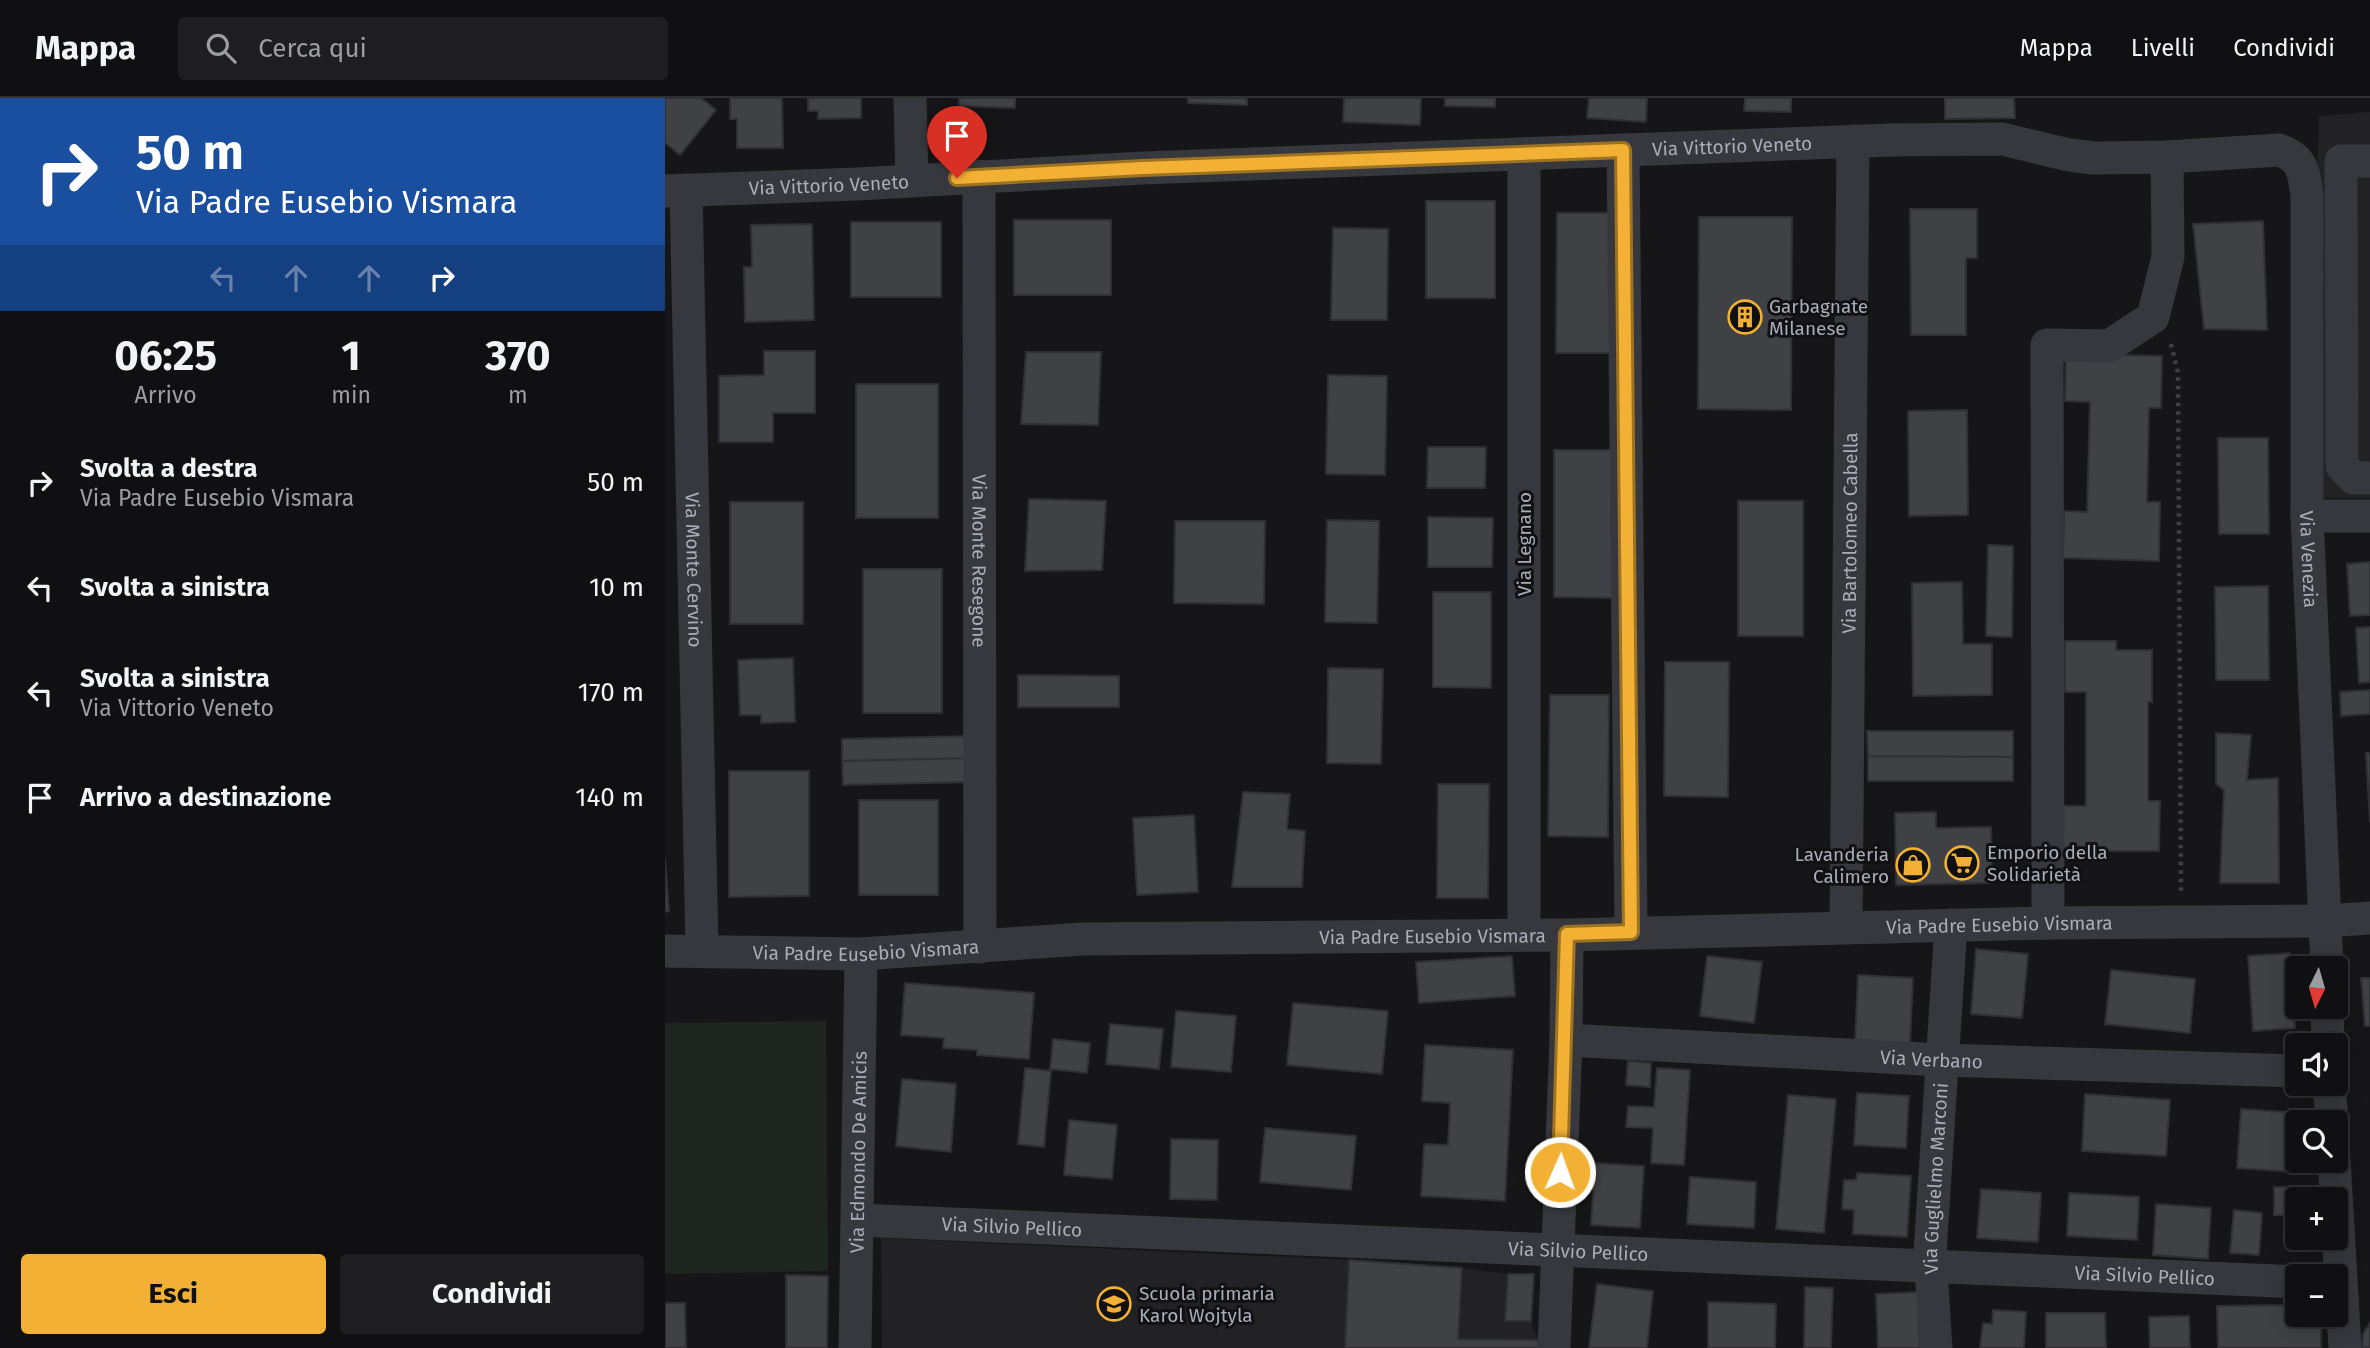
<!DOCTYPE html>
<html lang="it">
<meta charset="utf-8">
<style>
:root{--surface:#101012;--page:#1e1e20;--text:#f1f3f6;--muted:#9c9d9f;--line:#303032;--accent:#f2b134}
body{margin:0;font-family:"Fira Sans",sans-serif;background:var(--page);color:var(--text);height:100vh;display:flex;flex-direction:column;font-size:26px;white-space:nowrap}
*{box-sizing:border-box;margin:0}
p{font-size:23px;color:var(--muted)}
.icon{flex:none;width:38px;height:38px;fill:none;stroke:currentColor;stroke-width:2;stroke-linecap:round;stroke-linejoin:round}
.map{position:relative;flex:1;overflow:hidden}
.sheet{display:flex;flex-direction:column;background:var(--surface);width:665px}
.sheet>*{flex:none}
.guide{background:#1a4fa0;color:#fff;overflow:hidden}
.needle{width:46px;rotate:185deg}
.controls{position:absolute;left:1620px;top:858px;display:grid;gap:14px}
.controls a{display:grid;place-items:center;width:63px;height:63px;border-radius:7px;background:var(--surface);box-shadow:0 4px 18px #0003,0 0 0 2px var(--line);font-size:35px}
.pin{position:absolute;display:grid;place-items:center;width:60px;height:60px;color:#fff;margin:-72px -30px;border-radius:50% 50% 50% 0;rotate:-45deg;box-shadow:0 0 7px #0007}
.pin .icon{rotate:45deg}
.me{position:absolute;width:77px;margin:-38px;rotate:2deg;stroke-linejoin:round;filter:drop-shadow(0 0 5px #0008)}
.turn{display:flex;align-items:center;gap:24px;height:147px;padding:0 21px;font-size:32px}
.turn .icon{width:91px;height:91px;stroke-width:2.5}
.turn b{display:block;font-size:49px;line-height:60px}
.lanes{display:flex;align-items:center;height:66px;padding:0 21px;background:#0003;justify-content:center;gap:35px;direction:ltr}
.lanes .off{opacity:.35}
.eta{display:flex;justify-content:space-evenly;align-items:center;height:119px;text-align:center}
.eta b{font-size:42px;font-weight:700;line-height:49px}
.primary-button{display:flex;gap:14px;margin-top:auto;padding:14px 21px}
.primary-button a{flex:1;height:80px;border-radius:7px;background:var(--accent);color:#111;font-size:28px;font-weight:700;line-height:80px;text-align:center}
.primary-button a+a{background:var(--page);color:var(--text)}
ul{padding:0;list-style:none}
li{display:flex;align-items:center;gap:21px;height:105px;padding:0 21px}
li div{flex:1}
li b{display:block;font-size:26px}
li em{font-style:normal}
header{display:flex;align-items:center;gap:42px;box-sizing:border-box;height:98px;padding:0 35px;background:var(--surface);border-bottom:2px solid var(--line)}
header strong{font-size:33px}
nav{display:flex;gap:38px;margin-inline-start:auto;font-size:24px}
.search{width:490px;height:63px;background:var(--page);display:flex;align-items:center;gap:18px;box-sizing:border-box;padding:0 24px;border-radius:7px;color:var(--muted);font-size:26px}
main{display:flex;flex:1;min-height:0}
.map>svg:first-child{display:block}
.built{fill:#222225}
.green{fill:#1e261f}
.building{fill:#404145;stroke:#303034;stroke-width:2}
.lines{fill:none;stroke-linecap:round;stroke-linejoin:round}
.path{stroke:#3d3f44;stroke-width:4.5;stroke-dasharray:3.5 5;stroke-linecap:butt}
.minor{stroke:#37383d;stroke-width:33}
.route-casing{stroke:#9d7322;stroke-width:18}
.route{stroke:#f2b134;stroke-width:12}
.labels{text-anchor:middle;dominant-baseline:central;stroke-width:6;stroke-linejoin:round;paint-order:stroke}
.street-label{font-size:19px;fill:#a8adb8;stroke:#111113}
.poi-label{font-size:19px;fill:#a8adb8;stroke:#111113;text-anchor:start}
</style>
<header>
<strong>Mappa</strong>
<div class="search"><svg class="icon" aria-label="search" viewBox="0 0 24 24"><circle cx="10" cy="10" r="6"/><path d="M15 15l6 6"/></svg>Cerca qui</div>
<nav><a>Mappa</a><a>Livelli</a><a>Condividi</a></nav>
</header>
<main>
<section class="sheet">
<div class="guide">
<div class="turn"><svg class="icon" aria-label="right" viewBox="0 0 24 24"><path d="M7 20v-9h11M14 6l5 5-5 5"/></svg><div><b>50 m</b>Via Padre Eusebio Vismara</div></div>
<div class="lanes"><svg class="icon off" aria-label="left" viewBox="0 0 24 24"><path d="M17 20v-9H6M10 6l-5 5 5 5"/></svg><svg class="icon off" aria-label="ahead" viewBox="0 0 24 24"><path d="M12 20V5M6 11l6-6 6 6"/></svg><svg class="icon off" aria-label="ahead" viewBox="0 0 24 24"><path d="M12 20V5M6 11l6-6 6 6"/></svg><svg class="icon" aria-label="right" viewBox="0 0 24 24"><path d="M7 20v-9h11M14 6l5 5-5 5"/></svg></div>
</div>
<div class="eta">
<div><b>06:25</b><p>Arrivo</p></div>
<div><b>1</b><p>min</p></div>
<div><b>370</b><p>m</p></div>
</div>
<ul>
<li><svg class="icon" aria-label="right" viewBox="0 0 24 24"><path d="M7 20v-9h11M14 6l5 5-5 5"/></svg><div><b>Svolta a destra</b><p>Via Padre Eusebio Vismara</p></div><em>50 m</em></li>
<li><svg class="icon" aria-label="left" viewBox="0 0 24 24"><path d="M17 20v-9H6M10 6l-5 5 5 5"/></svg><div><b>Svolta a sinistra</b></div><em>10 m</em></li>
<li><svg class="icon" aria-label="left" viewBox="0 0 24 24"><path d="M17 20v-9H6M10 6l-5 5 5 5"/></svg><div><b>Svolta a sinistra</b><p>Via Vittorio Veneto</p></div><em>170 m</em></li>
<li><svg class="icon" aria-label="arrive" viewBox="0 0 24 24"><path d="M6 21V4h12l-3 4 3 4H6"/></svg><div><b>Arrivo a destinazione</b></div><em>140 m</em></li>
</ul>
<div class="primary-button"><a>Esci</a><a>Condividi</a></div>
</section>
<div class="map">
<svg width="1705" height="1250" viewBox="0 0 1705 1250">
<rect width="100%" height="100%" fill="#161618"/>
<path class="built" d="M1705,14V400H1642L1654,18Z
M216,1140L684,1162L797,1170L843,1176H869L866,1223L873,1242V1250H217Z"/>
<path class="green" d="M161,923L163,1173L0,1176V925Z"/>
<path class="building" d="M0,0H36L51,12L15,57L0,45Z
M65,0H117L118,50H72V21H65Z
M143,0H196V20L153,21V13H143Z
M294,0H350V10L294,8Z
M523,0H582V7L523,5Z
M679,0H756L755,27L678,24Z
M780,0H830V9L780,8Z
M924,0H982L981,24L922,20Z
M1080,0H1126V14L1079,13Z
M1280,0H1349L1350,20L1280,21Z
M761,103H830V200H761Z
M1245,111H1312V160H1301V237H1246Z
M892,115H947L946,255H891Z
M1034,119H1127L1126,312L1033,311Z
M349,122H446V197H349Z
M1598,123L1602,232L1539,231L1528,126Z
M186,124H276V199H186Z
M147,126L149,222L80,224L79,169H87L86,127Z
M668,130L723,131L722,222H666Z
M99,253H150V315H108V344H54V278L99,277Z
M361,254H436L433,327L356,326Z
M1401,256L1497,258L1496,310H1484L1482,404H1495L1494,463L1398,460L1399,413L1422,414L1425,304L1400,303Z
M663,277L722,278L720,377L661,376Z
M191,286H273V420H191Z
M1302,312L1303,417L1244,418L1243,313Z
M1553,340H1603L1604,436H1554Z
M763,349H821L820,390H762Z
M889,352H948V500L889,499Z
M364,401L441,403L437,472L360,473Z
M1073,403H1138V538H1073Z
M65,404H138V526H65Z
M763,419L828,420L827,469H763Z
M662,422L714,423L712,525L660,524Z
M510,423H600L599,506L509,505Z
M1323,447L1348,448L1347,539L1321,538Z
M1705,464V517L1685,518L1682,466Z
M198,471H277V615H198Z
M1297,484L1298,546H1327V597L1248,598L1247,485Z
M1603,488L1604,582H1551L1550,489Z
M768,494H826V590L768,589Z
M1705,529V584L1694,585L1691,530Z
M1400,543H1451V552H1487V604H1483V703H1495L1494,753H1395V708H1421V594H1400Z
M128,560L130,624L96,625V617H75L73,562Z
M1000,564H1064L1063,699L999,698Z
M663,570L718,571L716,666L662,665Z
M353,577L454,578V609H353Z
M1705,592V616L1676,618L1675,594Z
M885,597H944L943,739L883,738Z
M1202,633H1348V659L1203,658Z
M1551,635L1586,637L1582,682L1613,680L1614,785H1555L1559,692L1551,686Z
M305,638V660L177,663V641Z
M1701,655H1705V724Z
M1203,658L1348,659V683H1203Z
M305,660L306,684L178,687L177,663Z
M64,673H144V798L64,799Z
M773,686H824L823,800H772Z
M578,694L625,696L622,731L640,733L637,789H567Z
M194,702H273V797H194Z
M1271,714V730L1326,729L1327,785L1231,787L1230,715Z
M529,717L533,794L472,797L468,720Z
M0,760L4,813L0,814Z
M1311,851L1363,856L1357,920L1306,916Z
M1625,855L1630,930L1588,933L1583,858Z
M847,858L850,898L754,905L751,864Z
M1042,858L1097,864L1089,925L1035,918Z
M1446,872L1530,881L1525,935L1440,926Z
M1193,877L1248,880L1245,946L1190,943Z
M1696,880H1705V928H1700Z
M240,885L369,895L364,961L312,957V952L278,950L279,940L236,937Z
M628,905L723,913L717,976L622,967Z
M511,913L571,918L566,974L506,969Z
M445,926L498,931L494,971L441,966Z
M388,941L425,945L422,975L385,971Z
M760,947L848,952L840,1103L756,1098L759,1046L783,1047L785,1005L757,1003Z
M963,963L986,965L985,989L961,987Z
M360,970L386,973L379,1049L353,1046Z
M992,970L1025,972L1019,1067L986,1065L988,1030L961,1029L963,1008L989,1009Z
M237,981L291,986L286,1054L231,1048Z
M1192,995L1244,998L1241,1050L1189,1047Z
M1420,996L1505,1002L1501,1058L1417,1053Z
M1123,997L1171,1001L1159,1135L1111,1131Z
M1576,1011L1636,1015L1635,1024H1633L1632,1074L1572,1070Z
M404,1022L452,1027L447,1081L399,1077Z
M600,1030L691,1038L686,1092L595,1084Z
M506,1041L553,1042L552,1102L505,1101Z
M930,1065L979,1068L975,1130L926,1127Z
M1192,1075L1246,1078L1242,1139L1188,1136L1189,1112L1177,1111L1179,1082H1191Z
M1025,1079L1091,1084L1089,1130L1022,1126Z
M1609,1089H1646V1101H1633V1139H1646V1144H1623V1117H1609Z
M1316,1091L1376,1095L1373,1144L1312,1140Z
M1404,1095L1474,1099L1472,1142L1402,1138Z
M1491,1106L1546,1110L1543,1161L1488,1157Z
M1569,1112L1597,1115L1594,1157L1565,1155Z
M684,1162L797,1170L793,1241L873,1242V1250H680Z
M843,1176H869L866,1223H840Z
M121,1177L163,1178L162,1250H121Z
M932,1186L988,1193L982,1250H924Z
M1140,1189L1168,1190L1166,1250H1139Z
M1253,1194L1255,1250H1213L1211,1196Z
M1043,1204L1111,1206L1110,1250H1043Z
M0,1205H20L21,1250H0Z
M1633,1207V1216H1656V1250H1553L1552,1208Z
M1328,1212L1361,1214L1359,1250H1315L1318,1225L1327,1226Z
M1381,1215H1440L1441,1250H1381Z
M1524,1218L1525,1250H1485L1484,1219Z
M1705,1225V1250H1697L1698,1236Z"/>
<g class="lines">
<path class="path" d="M1506,246L1513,275L1516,793"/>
<g class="minor">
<path d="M245,0L247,82"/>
<path d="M958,52L966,834"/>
<path d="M1705,63H1676L1677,368L1689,380H1705"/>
<path id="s1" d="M314,78L315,849"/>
<path id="s2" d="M21,92L37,852"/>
<path id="s3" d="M0,93L193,86L478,70L1226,42L1337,41L1404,57L1429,60L1502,59L1614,52C1639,61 1638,73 1642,97V418L1662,870"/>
<path d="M1642,418H1705"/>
<path d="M1383,825L1382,247L1444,248L1488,219L1503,159L1502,59"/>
<path id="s4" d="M1181,829L1188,43"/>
<path d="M859,836V56"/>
<path id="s5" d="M0,853L196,856L418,841L902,837L1383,825L1661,823L1705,820"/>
<path d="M1662,908L1663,947"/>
<path id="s6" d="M901,942L1276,962L1633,973"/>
<path d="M1664,985L1667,1024"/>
<path d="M1669,1062L1680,1250"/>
<path id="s7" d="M193,1122L1633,1184"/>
<path id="s8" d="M190,1250L196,856"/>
<path d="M889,1250L901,942L902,837"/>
<path id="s9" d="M1271,1250L1265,1155L1286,827"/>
</g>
</g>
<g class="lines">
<defs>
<path id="route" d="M292,80L478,70L958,52L966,834L902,836L895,1074"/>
</defs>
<use href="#route" class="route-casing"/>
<use href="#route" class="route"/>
</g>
<defs>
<symbol id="building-ring" viewBox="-11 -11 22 22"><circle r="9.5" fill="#111113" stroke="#f2b134" stroke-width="1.5"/><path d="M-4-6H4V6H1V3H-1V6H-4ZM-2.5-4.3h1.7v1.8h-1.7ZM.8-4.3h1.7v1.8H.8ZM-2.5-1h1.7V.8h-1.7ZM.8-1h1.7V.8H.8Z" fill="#f2b134"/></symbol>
<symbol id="supermarket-ring" viewBox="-11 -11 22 22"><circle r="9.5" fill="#111113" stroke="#f2b134" stroke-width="1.5"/><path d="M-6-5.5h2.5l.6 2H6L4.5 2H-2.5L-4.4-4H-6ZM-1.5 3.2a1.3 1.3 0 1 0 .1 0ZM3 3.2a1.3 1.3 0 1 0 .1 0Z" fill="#f2b134"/></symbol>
<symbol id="shop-ring" viewBox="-11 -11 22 22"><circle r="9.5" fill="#111113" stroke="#f2b134" stroke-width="1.5"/><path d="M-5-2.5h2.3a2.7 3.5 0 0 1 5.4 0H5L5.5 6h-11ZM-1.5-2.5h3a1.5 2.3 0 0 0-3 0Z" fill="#f2b134"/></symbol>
<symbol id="school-ring" viewBox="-11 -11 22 22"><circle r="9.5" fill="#111113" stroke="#f2b134" stroke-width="1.5"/><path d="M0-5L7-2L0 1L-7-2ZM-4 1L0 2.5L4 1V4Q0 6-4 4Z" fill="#f2b134"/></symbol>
</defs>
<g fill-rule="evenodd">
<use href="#building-ring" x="1061" y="200" width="38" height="38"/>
<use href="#supermarket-ring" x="1278" y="746" width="38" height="38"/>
<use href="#shop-ring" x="1229" y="748" width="38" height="38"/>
<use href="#school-ring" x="430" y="1187" width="38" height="38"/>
</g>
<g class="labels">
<g class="street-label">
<text stroke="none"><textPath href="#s3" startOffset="1068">Via Vittorio Veneto</textPath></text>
<text stroke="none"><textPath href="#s3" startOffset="164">Via Vittorio Veneto</textPath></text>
<text stroke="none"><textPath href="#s4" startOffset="394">Via Bartolomeo Cabella</textPath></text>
<text transform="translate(859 446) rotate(-90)">Via Legnano</text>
<text stroke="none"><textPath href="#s3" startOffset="2039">Via Venezia</textPath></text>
<text stroke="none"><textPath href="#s1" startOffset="385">Via Monte Resegone</textPath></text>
<text stroke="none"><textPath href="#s2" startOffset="380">Via Monte Cervino</textPath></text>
<text stroke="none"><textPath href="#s5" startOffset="1335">Via Padre Eusebio Vismara</textPath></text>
<text stroke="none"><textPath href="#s5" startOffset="768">Via Padre Eusebio Vismara</textPath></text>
<text stroke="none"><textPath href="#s5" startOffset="201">Via Padre Eusebio Vismara</textPath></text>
<text stroke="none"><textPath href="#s6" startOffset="366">Via Verbano</textPath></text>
<text stroke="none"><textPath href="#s8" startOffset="196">Via Edmondo De Amicis</textPath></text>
<text stroke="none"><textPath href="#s9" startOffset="170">Via Guglielmo Marconi</textPath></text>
<text stroke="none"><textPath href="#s7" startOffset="154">Via Silvio Pellico</textPath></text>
<text stroke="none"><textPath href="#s7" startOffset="721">Via Silvio Pellico</textPath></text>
<text stroke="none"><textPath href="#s7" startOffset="1288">Via Silvio Pellico</textPath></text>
</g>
<g class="poi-label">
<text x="1104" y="208">Garbagnate<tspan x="1104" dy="22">Milanese</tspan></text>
<text x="1322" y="754">Emporio della<tspan x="1322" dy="22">Solidarietà</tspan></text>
<text x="1224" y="756" text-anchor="end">Lavanderia<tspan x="1224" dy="22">Calimero</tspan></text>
<text x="474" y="1195">Scuola primaria<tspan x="474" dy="22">Karol Wojtyla</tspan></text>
</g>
</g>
</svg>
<div class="controls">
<a><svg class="needle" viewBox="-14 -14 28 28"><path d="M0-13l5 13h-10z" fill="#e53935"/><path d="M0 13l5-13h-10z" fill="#9c9d9f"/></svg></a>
<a><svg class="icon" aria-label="sound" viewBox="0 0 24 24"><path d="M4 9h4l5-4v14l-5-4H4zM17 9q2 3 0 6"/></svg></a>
<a><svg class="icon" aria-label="search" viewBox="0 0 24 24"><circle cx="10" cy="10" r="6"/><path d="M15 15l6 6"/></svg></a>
<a>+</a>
<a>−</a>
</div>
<div class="pin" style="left:292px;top:80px;background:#d93025"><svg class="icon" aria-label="arrive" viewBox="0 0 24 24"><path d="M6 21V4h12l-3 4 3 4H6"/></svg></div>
<svg class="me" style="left:895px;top:1074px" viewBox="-20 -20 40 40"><circle r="17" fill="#f2b134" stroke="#fff" stroke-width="3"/><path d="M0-11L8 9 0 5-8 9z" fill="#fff"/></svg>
</div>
</main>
